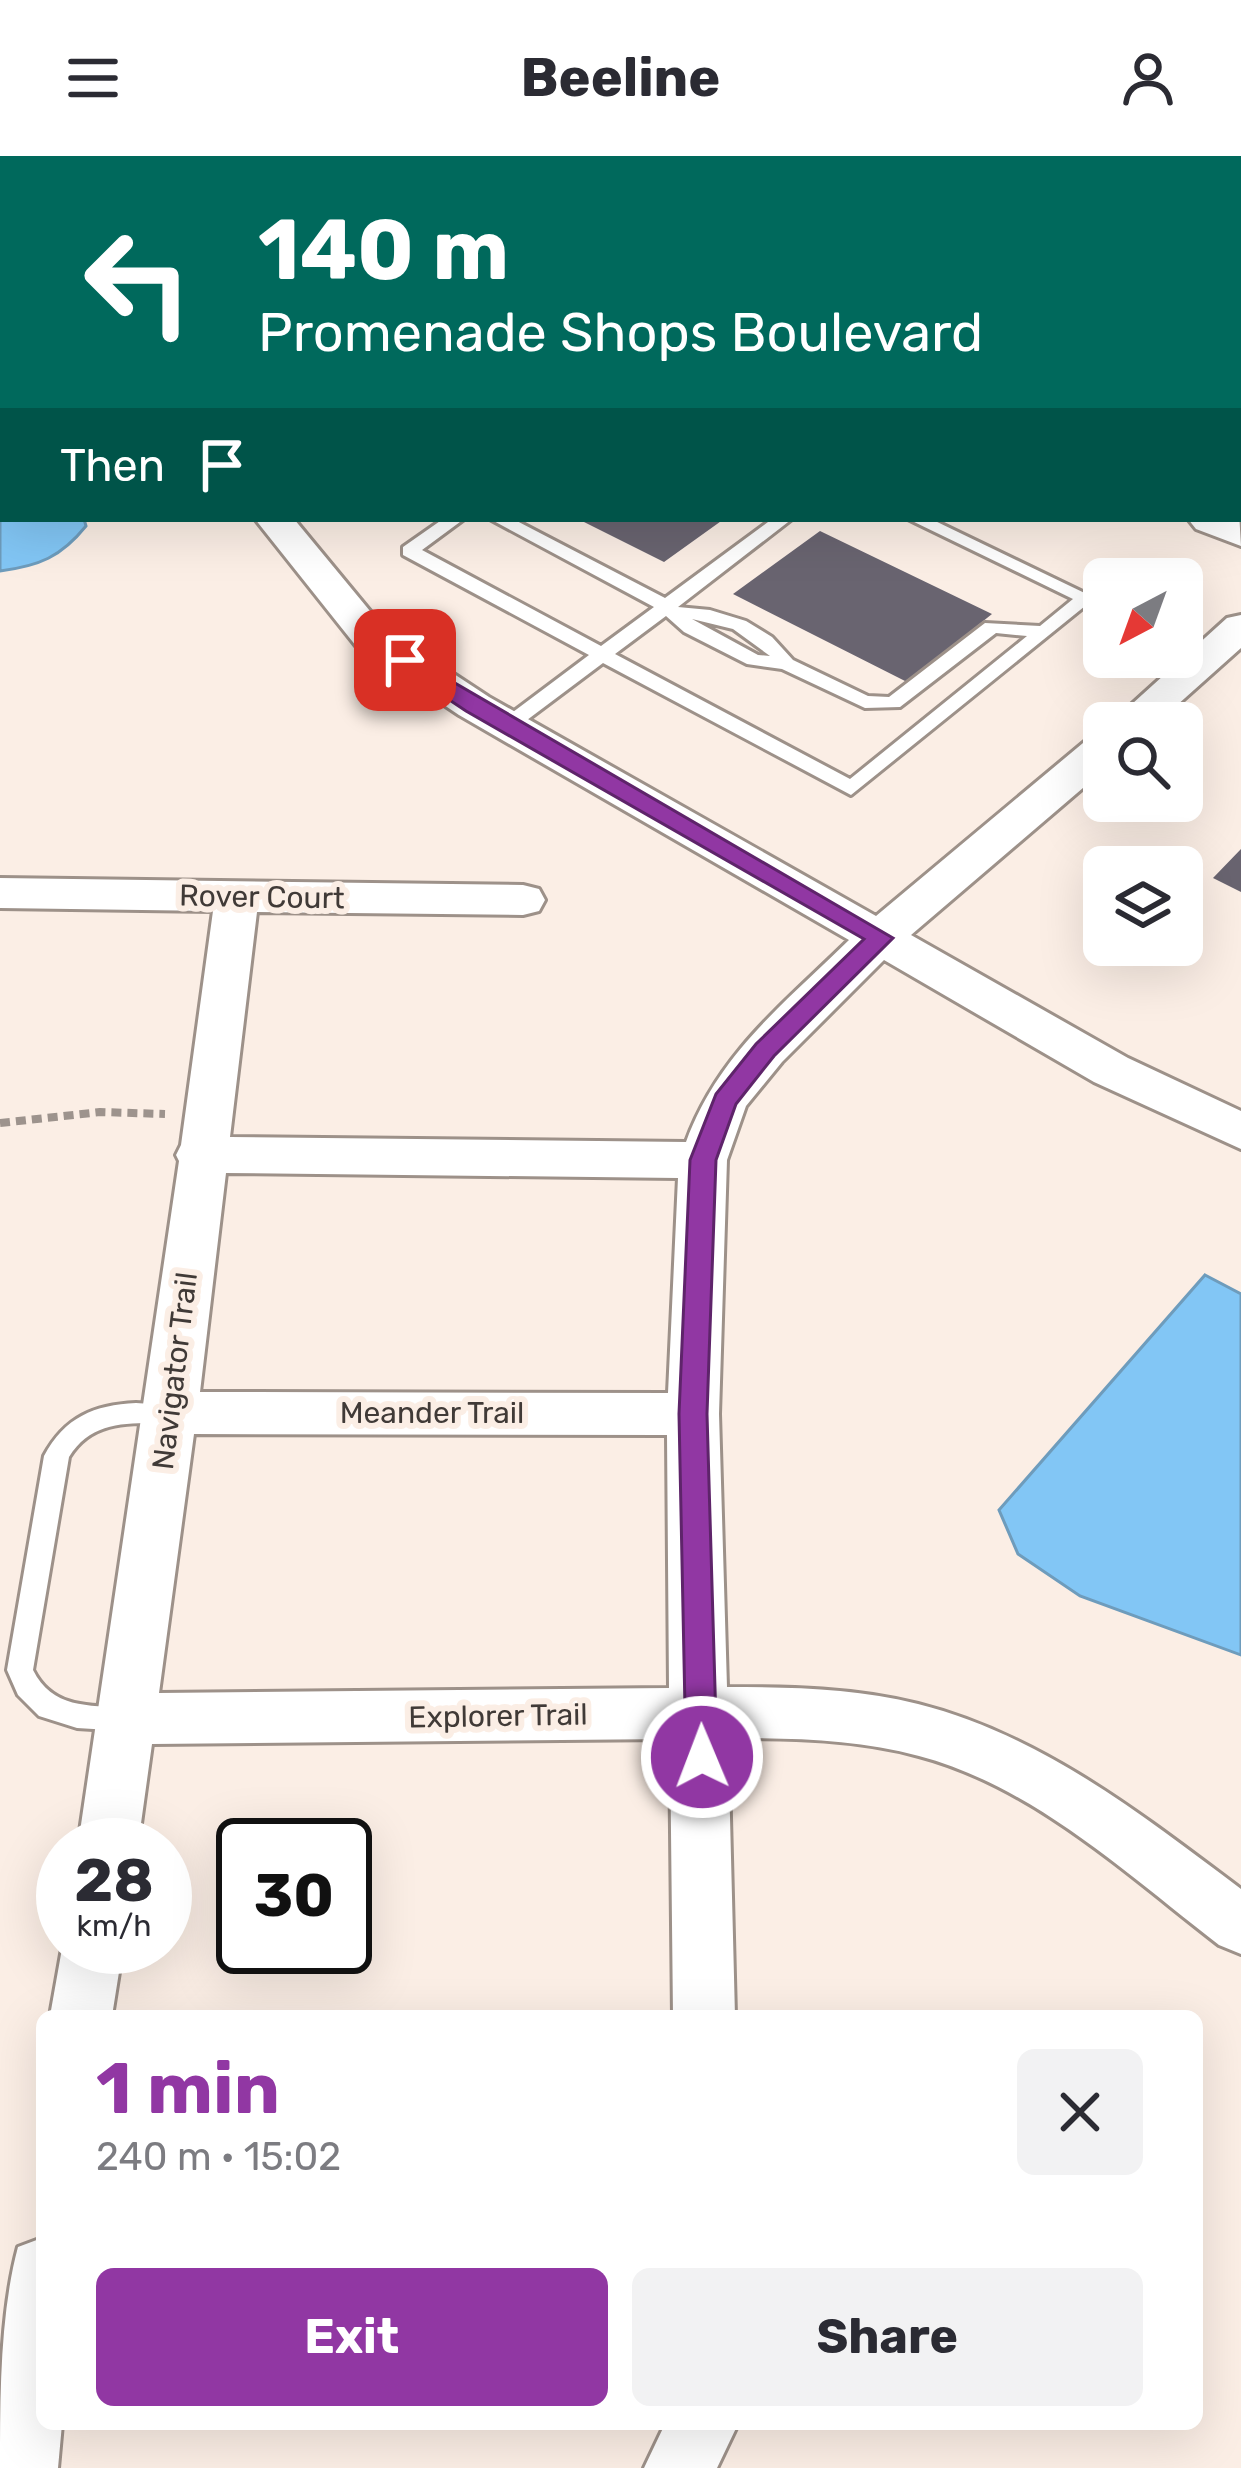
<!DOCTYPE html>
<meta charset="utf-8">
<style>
:root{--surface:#fff;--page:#f2f2f3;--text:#2b2b33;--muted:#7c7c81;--accent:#9137a3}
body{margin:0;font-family:Rubik,sans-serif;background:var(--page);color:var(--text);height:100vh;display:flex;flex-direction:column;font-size:45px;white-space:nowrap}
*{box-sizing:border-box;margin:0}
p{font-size:39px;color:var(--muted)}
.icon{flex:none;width:66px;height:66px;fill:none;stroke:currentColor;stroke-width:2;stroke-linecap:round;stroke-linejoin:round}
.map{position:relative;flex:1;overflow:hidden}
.drawer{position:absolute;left:36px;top:1854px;width:1167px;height:420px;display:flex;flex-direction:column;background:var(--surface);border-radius:18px;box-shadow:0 12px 48px #0002}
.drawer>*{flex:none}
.hud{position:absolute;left:0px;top:0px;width:1242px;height:366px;box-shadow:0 12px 48px #0002;background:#00695c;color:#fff;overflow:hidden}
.needle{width:78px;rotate:221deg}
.buttons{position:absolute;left:1083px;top:402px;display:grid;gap:24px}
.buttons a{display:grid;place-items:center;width:120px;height:120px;border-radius:18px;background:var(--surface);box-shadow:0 12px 48px #0002;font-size:60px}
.speed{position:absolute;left:36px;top:1662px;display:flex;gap:24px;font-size:60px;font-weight:700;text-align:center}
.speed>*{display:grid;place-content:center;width:156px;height:156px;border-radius:50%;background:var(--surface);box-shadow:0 12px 48px #0002;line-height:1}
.speed small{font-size:30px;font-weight:400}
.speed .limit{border:6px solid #111;border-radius:18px;background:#fff;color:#111}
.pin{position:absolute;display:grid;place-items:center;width:102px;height:102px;color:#fff;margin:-51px;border-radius:24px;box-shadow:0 6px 18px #0006}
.me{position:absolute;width:132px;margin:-66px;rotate:359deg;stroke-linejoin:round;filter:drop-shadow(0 0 9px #0008)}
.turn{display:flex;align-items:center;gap:42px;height:252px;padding:0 60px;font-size:54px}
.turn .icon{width:156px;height:156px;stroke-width:2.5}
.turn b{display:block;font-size:84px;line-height:102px}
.then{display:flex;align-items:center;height:114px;padding:0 60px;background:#0003;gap:24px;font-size:45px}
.round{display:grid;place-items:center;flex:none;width:126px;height:126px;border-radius:18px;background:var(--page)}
.headline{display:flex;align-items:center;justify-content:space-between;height:204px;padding:0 60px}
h1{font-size:72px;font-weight:700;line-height:90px;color:var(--accent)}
.primary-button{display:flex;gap:24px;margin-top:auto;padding:24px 60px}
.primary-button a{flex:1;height:138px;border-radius:18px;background:var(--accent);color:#fff;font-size:48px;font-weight:700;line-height:138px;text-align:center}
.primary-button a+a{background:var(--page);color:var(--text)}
header{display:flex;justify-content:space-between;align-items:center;height:156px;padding:0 60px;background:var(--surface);font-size:54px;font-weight:700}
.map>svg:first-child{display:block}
.water{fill:#82c6f5;stroke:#6e9cbc;stroke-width:3}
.building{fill:#696470}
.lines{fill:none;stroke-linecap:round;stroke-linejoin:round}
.service-casing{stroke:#9d9189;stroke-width:6}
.minor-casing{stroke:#9d9189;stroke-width:6}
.primary-casing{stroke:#9d9189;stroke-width:6}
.path{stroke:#9d938d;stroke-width:8;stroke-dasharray:10 6;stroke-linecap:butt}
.service{fill:#fff;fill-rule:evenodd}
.minor{fill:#fff;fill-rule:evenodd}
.primary{fill:#fff;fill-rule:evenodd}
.route{fill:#9137a3;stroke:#5e246a;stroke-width:3}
.labels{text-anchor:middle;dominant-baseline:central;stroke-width:12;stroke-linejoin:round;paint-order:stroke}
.street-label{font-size:30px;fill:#403a37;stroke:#fbeee5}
</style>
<header><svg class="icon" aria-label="menu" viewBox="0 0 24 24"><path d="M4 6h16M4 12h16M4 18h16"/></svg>Beeline<svg class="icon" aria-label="person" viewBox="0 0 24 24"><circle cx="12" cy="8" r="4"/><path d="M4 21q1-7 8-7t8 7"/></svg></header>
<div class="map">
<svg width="1241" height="2312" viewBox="0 0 1241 2312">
<rect width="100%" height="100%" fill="#fbeee5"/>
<path class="water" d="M0,293L3,363H84L86,370C61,401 39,410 0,415Z
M1205,1119L1241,1138V1499L1080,1440L1018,1398L999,1354Z"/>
<path class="building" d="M578,363H724L664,406Z
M820,375L992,458L907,526L733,438Z
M1241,693V736L1213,722Z"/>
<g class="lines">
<defs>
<path id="service" d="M133,0H153L131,3Z
M791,0H813L789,3Z
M3,66V77L0,78V67Z
M0,109L3,110V120L0,119Z
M0,155L3,156V167L0,166Z
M443,363H464L422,394L601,490L654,451L490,363H513L665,442L772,363H792L678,451L710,454L746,465L772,481L793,504L868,540L889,541L985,467L1040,470L1073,443L908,363H931L1095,442L851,639L603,507L515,573H501V565L589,499L403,399V391ZM666,460L684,476L747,508L782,513L865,552L900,551L996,477L1027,480L850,623L615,498ZM692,463L733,473L770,500L758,499Z
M136,1247L180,1250L183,1257L180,1264L171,1267C131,1267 92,1263 69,1301L33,1514C52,1552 88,1550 126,1551L136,1554L140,1563L136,1572L126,1575L77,1572L39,1560L18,1539L7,1514L44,1300C65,1261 94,1249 136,1247Z"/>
<path id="minor" d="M255,363H294L384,472L489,541L876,760L1089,582L1104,578V614L911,779L1128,902L1241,955V993L1094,926L884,804L782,906L746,950L727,1004L719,1258L727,1531C790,1531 855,1532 918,1548C1041,1579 1141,1658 1241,1733V1798L1219,1789C1128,1719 1033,1630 919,1600C857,1583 792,1582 728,1582L735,1860H673L670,1583L152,1588L138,1689H78L179,1005L176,999L181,989L213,755L0,752V722L523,729L539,733L545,744L539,755L523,759L257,756L230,981L686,986C718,898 784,848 849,784L459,559L356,490ZM226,1017L678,1022L668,1237L200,1236ZM194,1278L667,1279L669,1532L159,1537Z
M1241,459V492L1157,567H1111L1227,462Z
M63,1787V1791H123L112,1860H50Z
M42,2082V2268H62L58,2312H0C0,2241 0,2158 18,2091Z
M665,2268H738L717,2312H644Z"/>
<path id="primary" d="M404,0H451L453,3H406Z
M1239,356L1241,390L1196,373L1188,363H1239Z"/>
</defs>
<use href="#service" class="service-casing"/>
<use href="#minor" class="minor-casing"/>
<use href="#primary" class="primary-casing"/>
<path class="path" d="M0,967L100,956L165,958"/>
<use href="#service" class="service"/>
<use href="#minor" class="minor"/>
<use href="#primary" class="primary"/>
</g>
<path class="route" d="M405,498L893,782L774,900L736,948L716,1004L707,1258L717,1601L713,1611L702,1615L691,1611L686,1601L679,1258L690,1004L716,938L756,888L864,783L466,555L397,509L394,504Z"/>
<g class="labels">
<g class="street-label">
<text transform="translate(262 741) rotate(1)">Rover Court</text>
<text transform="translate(175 1215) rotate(-83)">Navigator Trail</text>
<text x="432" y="1257">Meander Trail</text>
<text transform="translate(498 1560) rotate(-1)">Explorer Trail</text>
</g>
</g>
</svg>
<div class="buttons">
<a><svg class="needle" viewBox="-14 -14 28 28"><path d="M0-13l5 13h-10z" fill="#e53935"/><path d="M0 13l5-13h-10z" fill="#7c7c81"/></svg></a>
<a><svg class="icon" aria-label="search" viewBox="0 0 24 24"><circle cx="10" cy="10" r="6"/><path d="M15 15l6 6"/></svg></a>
<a><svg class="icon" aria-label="layers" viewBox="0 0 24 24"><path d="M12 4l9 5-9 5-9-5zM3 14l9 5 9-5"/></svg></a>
</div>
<div class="speed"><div>28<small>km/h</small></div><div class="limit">30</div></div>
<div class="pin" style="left:405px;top:504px;background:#d93025"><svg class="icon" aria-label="arrive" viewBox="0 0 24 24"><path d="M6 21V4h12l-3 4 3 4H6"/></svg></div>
<svg class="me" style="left:702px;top:1601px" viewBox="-20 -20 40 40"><circle r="17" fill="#9137a3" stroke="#fff" stroke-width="3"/><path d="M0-11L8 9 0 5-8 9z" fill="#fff"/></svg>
<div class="hud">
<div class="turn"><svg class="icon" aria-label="left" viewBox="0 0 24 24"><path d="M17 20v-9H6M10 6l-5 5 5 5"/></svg><div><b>140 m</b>Promenade Shops Boulevard</div></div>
<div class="then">Then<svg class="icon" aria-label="arrive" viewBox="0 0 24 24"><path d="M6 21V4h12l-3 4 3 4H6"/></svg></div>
</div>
<section class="drawer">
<div class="headline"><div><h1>1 min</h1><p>240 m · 15:02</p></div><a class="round"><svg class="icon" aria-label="close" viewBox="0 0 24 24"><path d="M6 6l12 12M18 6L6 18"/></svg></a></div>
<div class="primary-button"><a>Exit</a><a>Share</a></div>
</section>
</div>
